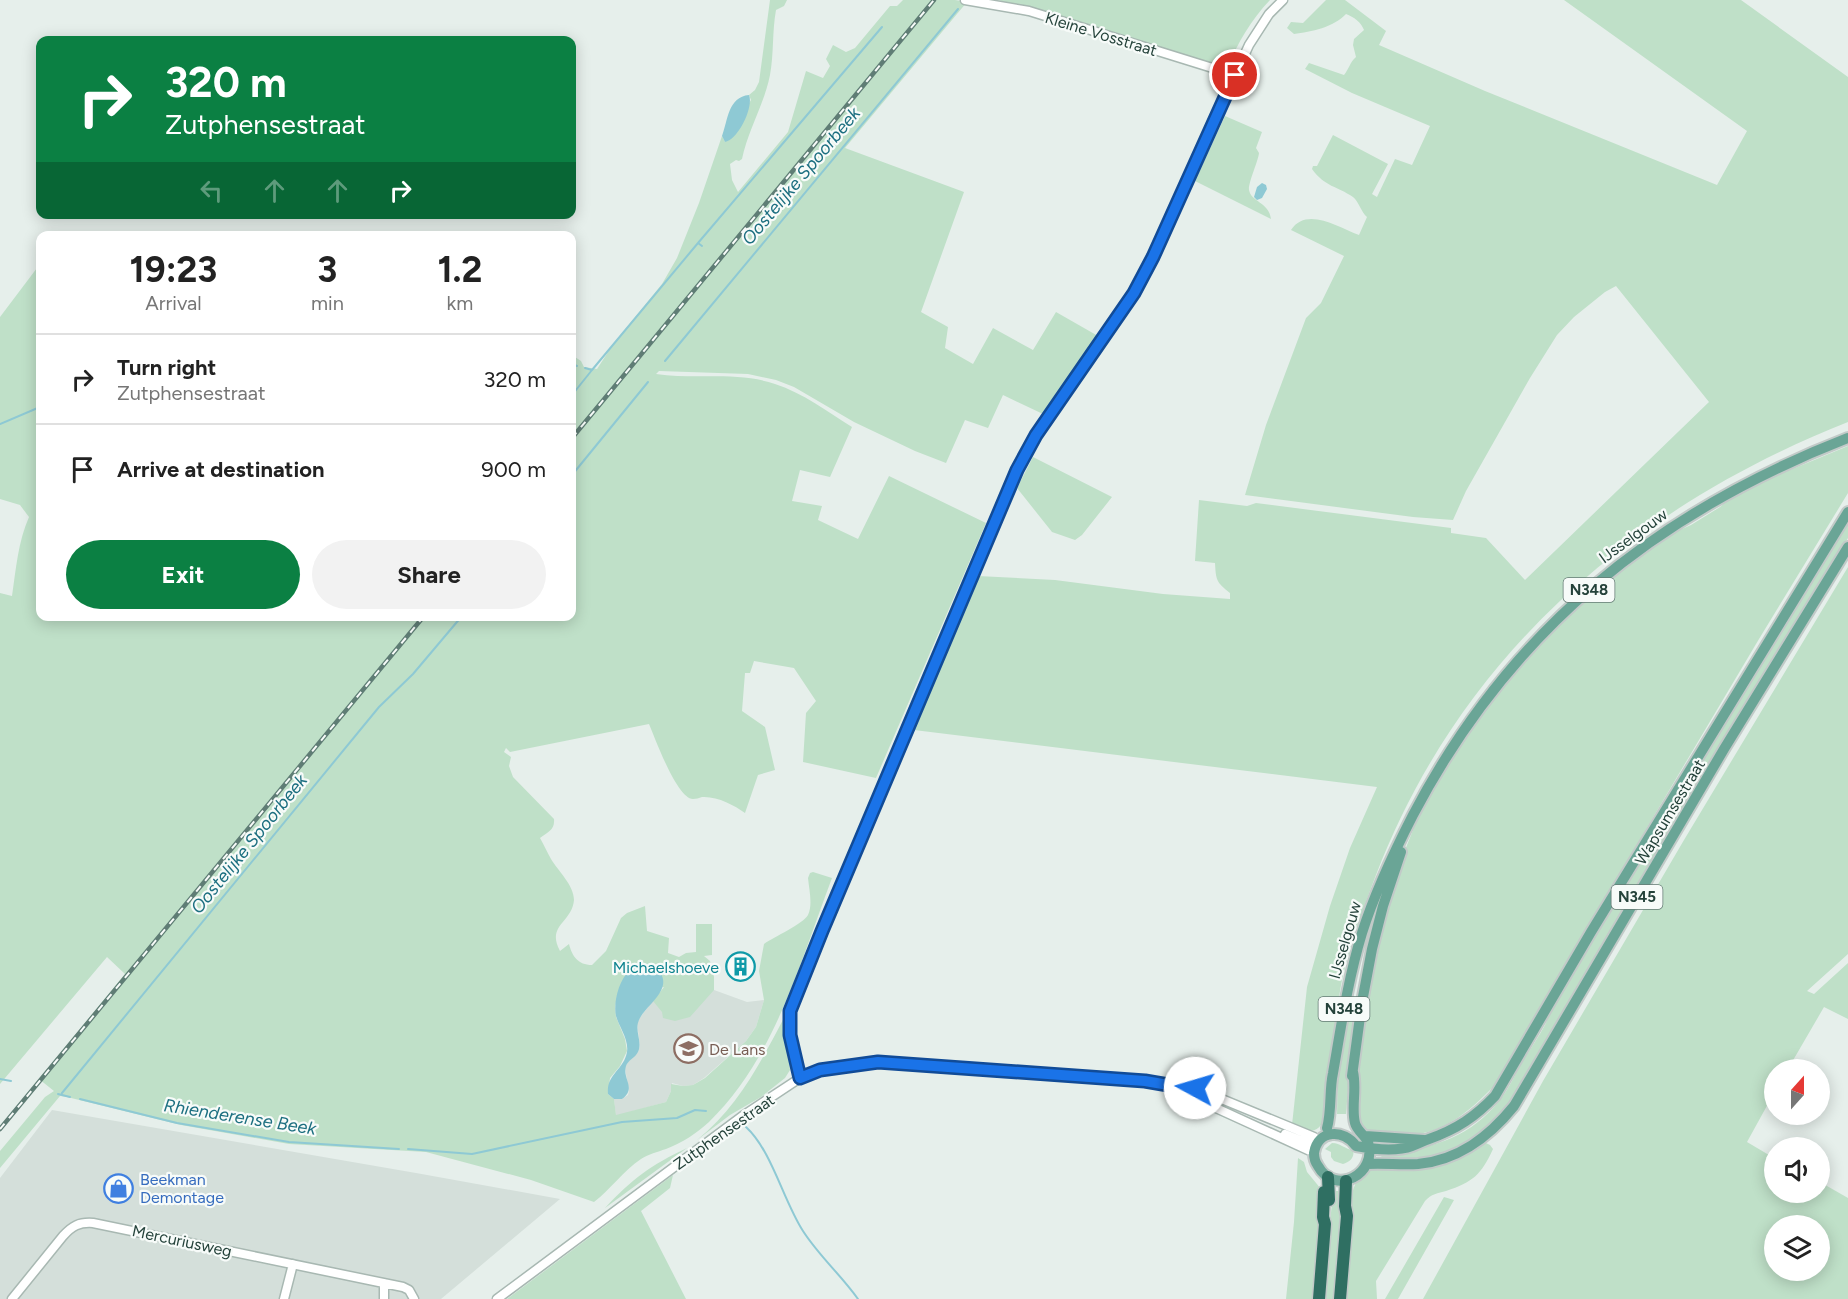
<!DOCTYPE html>
<style>
:root{--surface:#fff;--page:#f2f2f2;--text:#222;--muted:#767676;--line:#e0e0e0;--accent:#0b8043}
body{margin:0;font-family:Figtree,sans-serif;background:var(--page);color:var(--text);height:100vh;display:flex;flex-direction:column;font-size:22px;white-space:nowrap}
*{box-sizing:border-box;margin:0}
p{font-size:20px;color:var(--muted)}
.icon{flex:none;width:33px;height:33px;fill:none;stroke:currentColor;stroke-width:2;stroke-linecap:round;stroke-linejoin:round}
.map{position:relative;flex:1;overflow:hidden}
.details{position:absolute;left:36px;top:231px;width:540px;height:390px;display:flex;flex-direction:column;background:var(--surface);border-radius:12px;box-shadow:0 3px 15px #0003}
.details>*{flex:none}
.guide{position:absolute;left:36px;top:36px;width:540px;height:183px;border-radius:12px;box-shadow:0 3px 15px #0003;background:#0b8043;color:#fff;overflow:hidden}
.needle{width:39px;rotate:21deg}
.tools{position:absolute;left:1764px;top:1059px;display:grid;gap:12px}
.tools a{display:grid;place-items:center;width:66px;height:66px;border-radius:50%;background:var(--surface);box-shadow:0 3px 15px #0003;font-size:30px}
.pin{position:absolute;display:grid;place-items:center;width:51px;height:51px;color:#fff;margin:-26px;border:3px solid #fff;border-radius:50%;box-shadow:0 2px 6px #0007}
.me{position:absolute;width:66px;margin:-33px;rotate:276deg;stroke-linejoin:round;filter:drop-shadow(0 0 4px #0008)}
.turn{display:flex;align-items:center;gap:21px;height:126px;padding:0 30px;font-size:27px}
.turn .icon{width:78px;height:78px;stroke-width:2.5}
.turn b{display:block;font-size:42px;line-height:51px}
.lanes{display:flex;align-items:center;height:57px;padding:0 30px;background:#0003;justify-content:center;gap:30px;direction:ltr}
.lanes .off{opacity:.35}
.eta{display:flex;justify-content:space-evenly;align-items:center;height:102px;text-align:center}
.eta b{font-size:36px;font-weight:700;line-height:42px}
.primary-button{display:flex;gap:12px;margin-top:auto;padding:12px 30px}
.primary-button a{flex:1;height:69px;border-radius:36px;background:var(--accent);color:#fff;font-size:24px;font-weight:700;line-height:69px;text-align:center}
.primary-button a+a{background:var(--page);color:var(--text)}
ul{padding:0;list-style:none}
li{display:flex;align-items:center;gap:18px;height:90px;padding:0 30px;border-top:2px solid var(--line)}
li div{flex:1}
li b{display:block;font-size:22px}
li em{font-style:normal}
.map>svg:first-child{display:block}
.built{fill:#d4dfda}
.green{fill:#bfe0c8;fill-rule:evenodd}
.water{fill:#8ec9d4}
.lines{fill:none;stroke-linecap:round;stroke-linejoin:round}
.stream{stroke:#8ec9d4;stroke-width:2}
.minor-casing{stroke:#a8b8b2;stroke-width:11}
.major-casing{stroke:#c2cac8;stroke-width:14}
.highway-casing{stroke:#c2cac8;stroke-width:15}
.minor{stroke:#fff;stroke-width:8}
.major{stroke:#6aa596;stroke-width:10}
.highway{stroke:#2f6f62;stroke-width:12}
.rail-casing{stroke:#5f7d75;stroke-width:4.5}
.rail{stroke:#f7fbf9;stroke-width:2;stroke-dasharray:7;stroke-linecap:butt}
.route-casing{stroke:#114b97;stroke-width:15}
.route{stroke:#1a73e8;stroke-width:10}
.labels{text-anchor:middle;dominant-baseline:central;stroke-width:4.5;stroke-linejoin:round;paint-order:stroke}
.shield{fill:#f7fbf9;stroke:#637a73;stroke-width:1.5}
.shield-label{font-size:15px;font-weight:bold;fill:#24423a}
.street-label{font-size:16px;fill:#24423a;stroke:#f7fbf9}
.culture-label{font-size:16px;fill:#0d838f;stroke:#f7fbf9;text-anchor:end}
.education-label{font-size:16px;fill:#785e54;stroke:#f7fbf9;text-anchor:start}
.shop-label{font-size:16px;fill:#366cbe;stroke:#f7fbf9;text-anchor:start}
.water-label{font-size:18px;font-style:italic;fill:#1c6f80;stroke:#f7fbf9}
</style>
<div class="map">
<svg width="1848" height="1299" viewBox="0 0 1848 1299">
<rect width="100%" height="100%" fill="#e6efeb"/>
<path class="built" d="M697,986L714,990L747,1002L764,1000L756,1027L746,1041L704,1078L693,1085L683,1086L672,1083L671,1091L666,1102L616,1116L614,1099H622L628,1095L629,1091L625,1068L627,1063L638,1052L640,1046L637,1023L641,1016L653,1001Z
M52,1110L416,1173L560,1199L441,1299H0V1178Z"/>
<path class="green" d="M770,0H787L784,6L776,10C772,32 774,54 770,75C764,105 748,130 742,159L739,161L736,160L730,164L732,180L738,192L788,132L806,71L823,78L830,66L826,59L833,45L846,52L855,48L890,6H897L903,0H955L967,2L845,148L964,192L921,312L948,327L945,348L973,364L993,328L1033,350L1056,312L1098,336L1043,414L1003,395L988,428L965,420L946,463L915,451L854,422L794,387L776,380L748,374L659,371L656,374C695,380 737,371 775,384C803,393 828,412 852,427L830,477L800,470L792,501L822,506L818,520L858,539L889,476L986,523L876,778L803,762L806,713L816,701L794,668L754,661L750,673H745L742,711L765,727L775,770L758,775L745,813C734,805 717,796 702,797C699,798 696,799 693,799C677,799 655,738 649,724L510,752L506,748L504,752L511,757L509,766L513,777L554,819C555,830 548,832 540,838C544,845 547,852 551,859C558,871 574,885 574,900C572,923 546,925 560,951L569,944C572,956 578,965 592,965L606,951L621,918L627,913L645,906L647,931L669,938L668,953L679,957L686,953L696,952V924H712V955L704,956L710,961L714,977V990L690,1017L675,1021L663,1018L662,1012L653,1001L664,987L617,996L615,1007L616,1017L625,1039L627,1051L620,1066L610,1078L608,1094L614,1099L616,1115L666,1102L671,1091V1084L683,1086L693,1085L705,1078L746,1041L756,1027L764,1000L759,971L764,944C774,937 803,924 808,915C813,905 809,889 808,878L810,873L813,872L832,878C800,962 775,1058 709,1122C697,1133 682,1143 666,1149C657,1152 649,1154 641,1159C623,1171 611,1189 594,1202L531,1180L426,1152L289,1144L181,1125L67,1097L60,1096L0,1168V1151L45,1097L54,1091L39,1079L125,974L107,957L0,1084V593L12,596C16,569 18,542 29,517L20,505L0,499V317L40,264V616H572V355L581,361L584,367L597,369L614,343L662,284L677,258L699,203L722,136L725,142L751,100L749,95L755,90L759,82Z
M998,0H1270C1251,20 1238,42 1228,67L1190,57L1126,37Z
M1326,0H1345L1386,31L1379,45L1485,91L1717,185L1747,131L1564,0H1741L1848,77V422C1633,507 1460,656 1376,875C1363,909 1350,944 1342,980C1334,1021 1332,1065 1328,1107C1321,1131 1317,1136 1292,1125L1307,987L1330,906L1350,848L1377,787L914,730L978,576L1055,580L1163,594L1230,599V593C1216,582 1216,580 1215,563L1195,561L1199,500L1247,506L1256,503L1451,528V533L1486,538L1525,580L1709,402L1616,286L1605,292L1574,317L1557,335L1530,378L1466,491L1453,520L1413,517L1245,495L1266,425L1306,318L1321,303L1344,256L1291,230C1307,206 1339,228 1359,235L1367,217C1361,212 1359,202 1353,197C1337,186 1325,187 1312,169L1313,166H1317L1333,135L1388,164L1372,194L1377,197L1395,159L1412,165L1430,126L1352,93L1305,69L1309,63L1344,75C1349,69 1350,62 1356,57L1353,45L1354,39L1364,30C1361,22 1354,17 1346,14C1334,27 1311,32 1294,34L1287,28L1291,22L1303,23Z
M1225,116L1262,132L1256,148L1259,153C1258,162 1248,183 1249,190C1251,202 1269,202 1271,219L1195,181Z
M1848,446V493L1759,639L1493,1087C1471,1110 1444,1133 1410,1135C1397,1136 1385,1134 1372,1134L1362,1126L1358,1117V1048L1373,950L1403,855L1423,805L1472,722L1543,640L1598,588L1652,546L1675,532L1691,525L1720,507L1729,499L1761,482Z
M1033,457L1112,497L1082,535L1075,540L1052,532L1017,488Z
M1848,517V538L1754,692L1504,1113L1463,1148L1427,1160H1381L1382,1151C1425,1152 1465,1139 1494,1107C1506,1094 1513,1079 1521,1064C1529,1051 1538,1038 1545,1025C1550,1014 1554,1002 1560,991C1577,960 1597,931 1617,902Z
M1848,567V954L1807,991L1814,994L1848,963V1019L1824,1007L1788,1069L1774,1070V1093L1747,1142L1774,1158V1192H1820V1182L1848,1198V1299H1423L1543,1081L1684,840ZM1774,1226H1820V1270H1774Z
M1350,1002L1355,1003L1346,1114H1337L1338,1074Z
M786,1014L785,1030L790,1070L785,1078L761,1097L730,1115L697,1140C738,1107 762,1060 786,1014Z
M1484,1142L1490,1145L1493,1149C1481,1175 1473,1182 1446,1191C1438,1193 1431,1194 1425,1201L1376,1281L1377,1299H1345L1352,1195C1353,1186 1360,1173 1370,1169C1376,1166 1386,1167 1393,1166C1424,1161 1460,1163 1484,1142Z
M1332,1143C1341,1143 1344,1149 1353,1150C1355,1157 1350,1162 1343,1164L1334,1161L1331,1157V1152L1325,1149Z
M687,1148L605,1208C632,1179 651,1165 687,1148Z
M1298,1158L1304,1162L1307,1172L1321,1189V1210L1314,1299H1286L1294,1222Z
M673,1175L670,1188L641,1211L686,1299H507Z
M1333,1191H1342L1336,1299H1323Z
M1444,1197L1454,1200L1398,1299H1385Z"/>
<path class="water" d="M749,95C754,107 738,140 725,142L722,136C728,120 728,97 749,95Z
M1262,183L1266,185L1267,189L1262,198L1257,200L1254,197L1257,187Z
M647,964C654,966 658,968 661,974C671,991 645,1006 639,1020C634,1031 643,1042 638,1052C635,1058 628,1060 626,1066C622,1079 637,1088 622,1099H614L608,1094C606,1074 624,1070 627,1052C629,1039 619,1027 616,1016C613,1003 619,980 629,971C635,967 640,965 647,964Z"/>
<g class="lines">
<path class="stream" d="M698,243L882,27
M665,361L958,9
M572,364L577,366
M585,368L592,370L698,243L702,246
M572,395L592,370
M0,424L40,407
M572,475L648,382
M0,1079L11,1081
M62,1093L379,707L413,674L462,616
M58,1094L70,1097
M80,1099L177,1123L289,1142L399,1149
M746,1127C772,1151 783,1200 803,1231C819,1256 841,1275 858,1299
M408,1149L472,1154L622,1122L677,1118L695,1110L706,1111"/>
<defs>
<path id="minor" d="M965,0L1029,11L1235,75
M800,1078L820,1070L878,1062L1145,1081L1180,1087L1195,1088L1314,1137
M1181,1088L1192,1097L1308,1150
M1285,1134L1310,1144
M12,1299L63,1236C72,1226 79,1222 93,1223L403,1287L409,1290L414,1299
M284,1299L293,1264
M384,1299V1283
M497,1299L744,1115L800,1078L790,1035V1011L1008,488L1036,435L1134,293L1153,257L1249,45L1269,14L1283,0"/>
<path id="major" d="M1353,1072C1357,1089 1351,1108 1355,1123C1357,1131 1365,1135 1368,1142C1378,1174 1335,1197 1318,1166C1315,1162 1314,1157 1314,1153C1318,1129 1344,1129 1356,1146C1372,1149 1396,1152 1412,1146C1418,1144 1423,1141 1429,1139C1457,1129 1475,1117 1495,1096L1591,932L1848,512
M1352,1076L1362,1002L1372,949L1383,906L1401,852
M1327,1128C1332,1110 1329,1091 1333,1073C1341,1027 1348,979 1362,933C1375,892 1393,854 1413,815C1510,630 1655,513 1848,438
M1365,1136L1424,1140
M1367,1164C1384,1163 1401,1165 1418,1164C1459,1160 1489,1137 1514,1106L1724,749L1848,547"/>
<path id="highway" d="M1328,1177L1329,1200
M1319,1299L1325,1224L1323,1217L1324,1192
M1340,1299L1347,1216L1345,1206L1346,1181"/>
</defs>
<use href="#minor" class="minor-casing"/>
<use href="#major" class="major-casing"/>
<use href="#highway" class="highway-casing"/>
<use href="#minor" class="minor"/>
<use href="#major" class="major"/>
<use href="#highway" class="highway"/>
<defs>
<path id="rail" d="M572,438L934,0
M0,1129L424,616"/>
</defs>
<use href="#rail" class="rail-casing"/>
<use href="#rail" class="rail"/>
</g>
<g class="lines">
<defs>
<path id="route" d="M1195,1088L1180,1087L1145,1081L878,1062L820,1070L800,1078L790,1035V1011L822,931L1017,470L1036,435L1134,293L1153,257L1235,75"/>
</defs>
<use href="#route" class="route-casing"/>
<use href="#route" class="route"/>
</g>
<defs>
<symbol id="building-ring" viewBox="-11 -11 22 22"><circle r="9.5" fill="#f7fbf9" stroke="#0f9aa8" stroke-width="1.5"/><path d="M-4-6H4V6H1V3H-1V6H-4ZM-2.5-4.3h1.7v1.8h-1.7ZM.8-4.3h1.7v1.8H.8ZM-2.5-1h1.7V.8h-1.7ZM.8-1h1.7V.8H.8Z" fill="#0f9aa8"/></symbol>
<symbol id="school-ring" viewBox="-11 -11 22 22"><circle r="9.5" fill="#f7fbf9" stroke="#8d6e63" stroke-width="1.5"/><path d="M0-5L7-2L0 1L-7-2ZM-4 1L0 2.5L4 1V4Q0 6-4 4Z" fill="#8d6e63"/></symbol>
<symbol id="shop-ring" viewBox="-11 -11 22 22"><circle r="9.5" fill="#f7fbf9" stroke="#3f7fe0" stroke-width="1.5"/><path d="M-5-2.5h2.3a2.7 3.5 0 0 1 5.4 0H5L5.5 6h-11ZM-1.5-2.5h3a1.5 2.3 0 0 0-3 0Z" fill="#3f7fe0"/></symbol>
</defs>
<g fill-rule="evenodd">
<use href="#building-ring" x="724" y="950" width="33" height="33"/>
<use href="#school-ring" x="672" y="1032" width="33" height="33"/>
<use href="#shop-ring" x="102" y="1172" width="33" height="33"/>
</g>
<g class="labels">
<g class="shield">
<rect x="1563.5" y="578" width="51" height="24" rx="4.5"/>
<rect x="1611.5" y="885" width="51" height="24" rx="4.5"/>
<rect x="1318.5" y="997" width="51" height="24" rx="4.5"/>
</g>
<g class="shield-label">
<text x="1589" y="590">N348</text>
<text x="1637" y="897">N345</text>
<text x="1344" y="1009">N348</text>
</g>
<g class="street-label">
<text transform="translate(1101 34) rotate(17)">Kleine Vosstraat</text>
<text transform="translate(1633 536) rotate(-36)">IJsselgouw</text>
<text transform="translate(1670 812) rotate(-59)">Wapsumsestraat</text>
<text transform="translate(1345 940) rotate(-74)">IJsselgouw</text>
<text transform="translate(724 1132) rotate(-35)">Zutphensestraat</text>
<text transform="translate(182 1241) rotate(12)">Mercuriusweg</text>
</g>
<g class="culture-label">
<text x="719" y="967">Michaelshoeve</text>
</g>
<g class="education-label">
<text x="709" y="1049">De Lans</text>
</g>
<g class="shop-label">
<text x="140" y="1179">Beekman<tspan x="140" dy="18">Demontage</tspan></text>
</g>
<g class="water-label">
<text transform="translate(801 176) rotate(-50)">Oostelijke Spoorbeek</text>
<text transform="translate(249 844) rotate(-51)">Oostelijke Spoorbeek</text>
<text transform="translate(240 1117) rotate(9)">Rhienderense Beek</text>
</g>
</g>
</svg>
<div class="tools">
<a><svg class="needle" viewBox="-14 -14 28 28"><path d="M0-13l5 13h-10z" fill="#e53935"/><path d="M0 13l5-13h-10z" fill="#767676"/></svg></a>
<a><svg class="icon" aria-label="sound" viewBox="0 0 24 24"><path d="M4 9h4l5-4v14l-5-4H4zM17 9q2 3 0 6"/></svg></a>
<a><svg class="icon" aria-label="layers" viewBox="0 0 24 24"><path d="M12 4l9 5-9 5-9-5zM3 14l9 5 9-5"/></svg></a>
</div>
<div class="pin" style="left:1235px;top:75px;background:#d93025"><svg class="icon" aria-label="arrive" viewBox="0 0 24 24"><path d="M6 21V4h12l-3 4 3 4H6"/></svg></div>
<svg class="me" style="left:1195px;top:1088px" viewBox="-20 -20 40 40"><circle r="19" fill="#fff"/><path d="M0-13L10 11 0 6-10 11z" fill="#1a73e8"/></svg>
<div class="guide">
<div class="turn"><svg class="icon" aria-label="right" viewBox="0 0 24 24"><path d="M7 20v-9h11M14 6l5 5-5 5"/></svg><div><b>320 m</b>Zutphensestraat</div></div>
<div class="lanes"><svg class="icon off" aria-label="left" viewBox="0 0 24 24"><path d="M17 20v-9H6M10 6l-5 5 5 5"/></svg><svg class="icon off" aria-label="ahead" viewBox="0 0 24 24"><path d="M12 20V5M6 11l6-6 6 6"/></svg><svg class="icon off" aria-label="ahead" viewBox="0 0 24 24"><path d="M12 20V5M6 11l6-6 6 6"/></svg><svg class="icon" aria-label="right" viewBox="0 0 24 24"><path d="M7 20v-9h11M14 6l5 5-5 5"/></svg></div>
</div>
<section class="details">
<div class="eta">
<div><b>19:23</b><p>Arrival</p></div>
<div><b>3</b><p>min</p></div>
<div><b>1.2</b><p>km</p></div>
</div>
<ul>
<li><svg class="icon" aria-label="right" viewBox="0 0 24 24"><path d="M7 20v-9h11M14 6l5 5-5 5"/></svg><div><b>Turn right</b><p>Zutphensestraat</p></div><em>320 m</em></li>
<li><svg class="icon" aria-label="arrive" viewBox="0 0 24 24"><path d="M6 21V4h12l-3 4 3 4H6"/></svg><div><b>Arrive at destination</b></div><em>900 m</em></li>
</ul>
<div class="primary-button"><a>Exit</a><a>Share</a></div>
</section>
</div>
